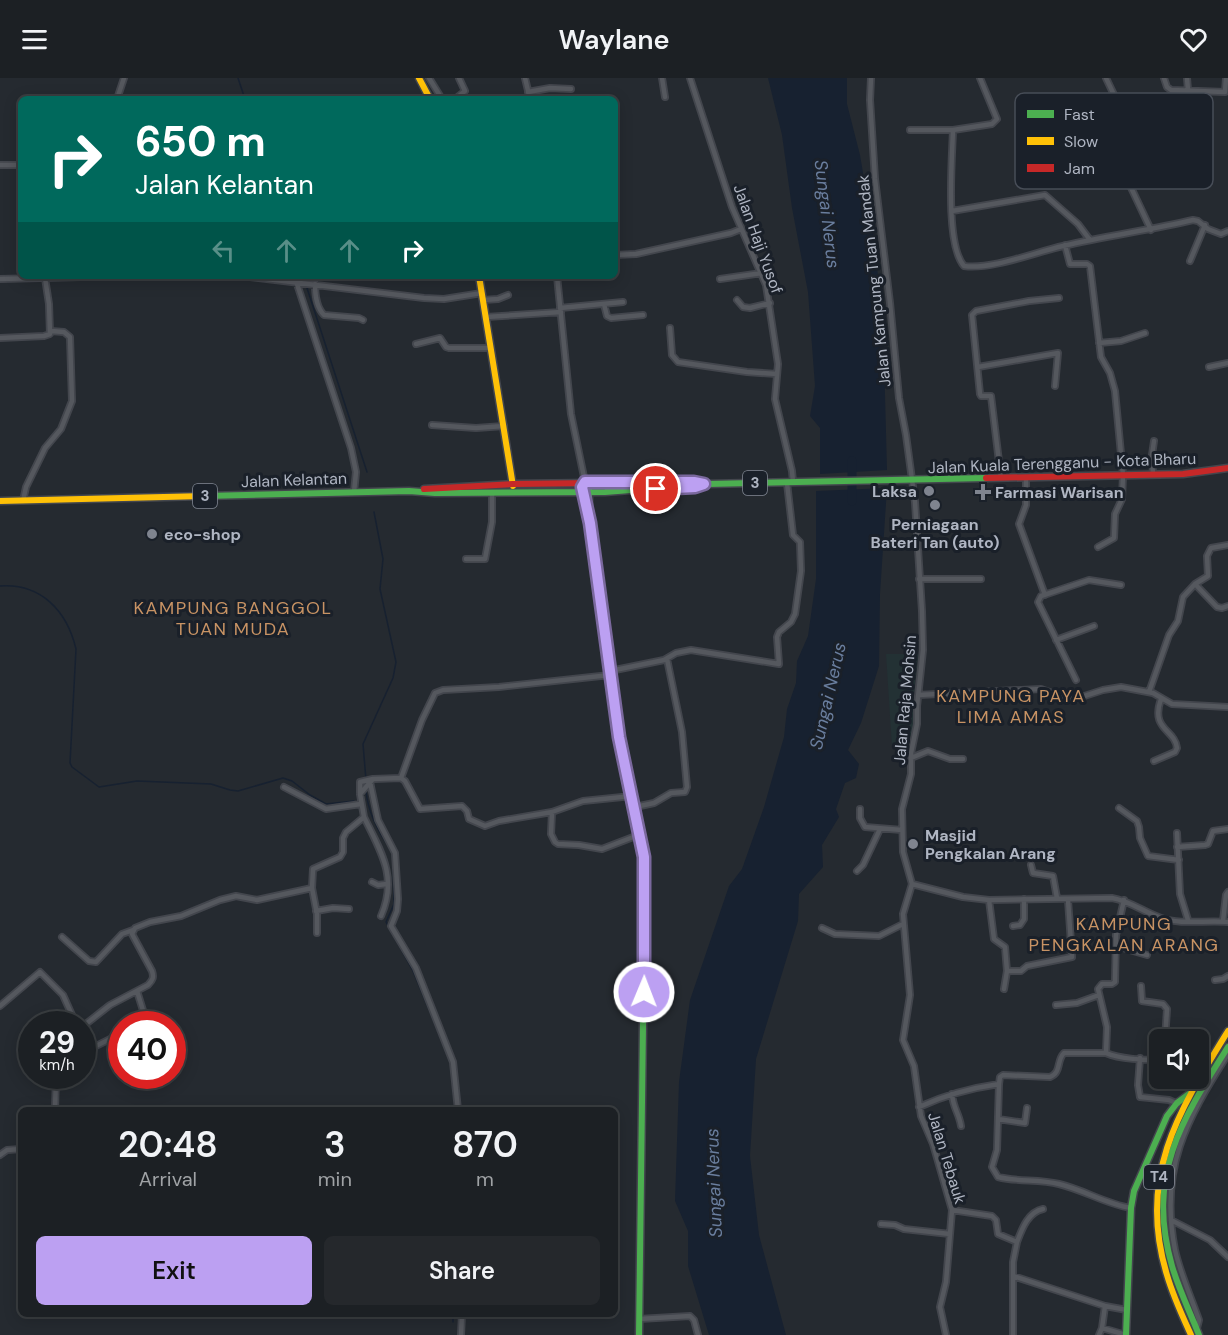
<!DOCTYPE html>
<style>
:root{--surface:#1c2024;--page:#25282c;--text:#f1f3f6;--muted:#a0a3a6;--line:#3a3e41;--accent:#bca0f2}
body{margin:0;font-family:"DM Sans",sans-serif;background:var(--page);color:var(--text);height:100vh;display:flex;flex-direction:column;font-size:22px;white-space:nowrap}
*{box-sizing:border-box;margin:0}
p{font-size:20px;color:var(--muted)}
.icon{flex:none;width:33px;height:33px;fill:none;stroke:currentColor;stroke-width:2;stroke-linecap:round;stroke-linejoin:round}
.map{position:relative;flex:1;overflow:hidden}
.drawer{position:absolute;left:18px;top:1029px;width:600px;height:210px;display:flex;flex-direction:column;background:var(--surface);border-radius:9px;box-shadow:0 3px 15px #0003,0 0 0 2px var(--line)}
.drawer>*{flex:none}
.guide{position:absolute;left:18px;top:18px;width:600px;height:183px;border-radius:9px;box-shadow:0 3px 15px #0003,0 0 0 2px var(--line);background:#00695c;color:#fff;overflow:hidden}
.tools{position:absolute;left:1149px;top:951px;display:grid;gap:12px}
.tools a{display:grid;place-items:center;width:60px;height:60px;border-radius:9px;background:var(--surface);box-shadow:0 3px 15px #0003,0 0 0 2px var(--line);font-size:30px}
.speed{position:absolute;left:18px;top:933px;display:flex;gap:12px;font-size:30px;font-weight:700;text-align:center}
.speed>*{display:grid;place-content:center;width:78px;height:78px;border-radius:50%;background:var(--surface);box-shadow:0 3px 15px #0003,0 0 0 2px var(--line);line-height:1}
.speed small{font-size:15px;font-weight:400}
.speed .limit{border:9px solid #d22;background:#fff;color:#111}
.pin{position:absolute;display:grid;place-items:center;width:51px;height:51px;color:#fff;margin:-26px;border:3px solid #fff;border-radius:50%;box-shadow:0 2px 6px #0007}
.me{position:absolute;width:66px;margin:-33px;rotate:1deg;stroke-linejoin:round;filter:drop-shadow(0 0 4px #0008)}
.turn{display:flex;align-items:center;gap:21px;height:126px;padding:0 18px;font-size:27px}
.turn .icon{width:78px;height:78px;stroke-width:2.5}
.turn b{display:block;font-size:42px;line-height:51px}
.lanes{display:flex;align-items:center;height:57px;padding:0 18px;background:#0003;justify-content:center;gap:30px;direction:ltr}
.lanes .off{opacity:.35}
.eta{display:flex;justify-content:space-evenly;align-items:center;height:102px;text-align:center}
.eta b{font-size:36px;font-weight:600;line-height:42px}
.primary-button{display:flex;gap:12px;margin-top:auto;padding:12px 18px}
.primary-button a{flex:1;height:69px;border-radius:9px;background:var(--accent);color:#111;font-size:24px;font-weight:600;line-height:69px;text-align:center}
.primary-button a+a{background:var(--page);color:var(--text)}
header{display:flex;justify-content:space-between;align-items:center;height:78px;padding:0 18px;background:var(--surface);font-size:27px;font-weight:600}
.map>svg:first-child{display:block}
.green{fill:#233134}
.water{fill:#172130}
.lines{fill:none;stroke-linecap:round;stroke-linejoin:round}
.stream{stroke:#172130;stroke-width:1.5}
.river{stroke:#172130;stroke-width:9}
.street-casing{stroke:#43464d;stroke-width:8}
.fast-casing{stroke:#43464d;stroke-width:9}
.slow-casing{stroke:#43464d;stroke-width:9}
.jam-casing{stroke:#43464d;stroke-width:9}
.street{stroke:#55585e;stroke-width:4.5}
.fast{stroke:#4caf50;stroke-width:6}
.slow{stroke:#ffc107;stroke-width:6}
.jam{stroke:#c62828;stroke-width:6}
.route-casing{stroke:#7a689d;stroke-width:15}
.route{stroke:#bca0f2;stroke-width:10}
.poi-dot{fill:#7f848f;stroke:#1a2029;stroke-width:2}
.labels{text-anchor:middle;dominant-baseline:central;stroke-width:6;stroke-linejoin:round;paint-order:stroke}
.shield{fill:#1a2029;stroke:#828894;stroke-width:1.5}
.shield-label{font-size:15px;font-weight:bold;fill:#afb5c2}
.street-label{font-size:16px;fill:#afb5c2;stroke:#1a2029}
.poi-label{font-size:16px;font-weight:bold;fill:#afb5c2;stroke:#1a2029;text-anchor:start}
.water-label{font-size:18px;font-style:italic;fill:#6a7e9e;stroke:#1a2029}
.neighbourhood-label{font-size:18px;letter-spacing:1.5px;fill:#c89364;stroke:#1a2029}
.key{fill:#1a2029;stroke:#474d57;stroke-width:1.5}
.key-label{font-size:16px;fill:#afb5c2}
</style>
<header><svg class="icon" aria-label="menu" viewBox="0 0 24 24"><path d="M4 6h16M4 12h16M4 18h16"/></svg>Waylane<svg class="icon" aria-label="heart" viewBox="0 0 24 24"><path d="M12 20l-8-8c-3-5 5-10 8-4 3-6 11-1 8 4z"/></svg></header>
<div class="map">
<svg width="1228" height="1257" viewBox="0 0 1228 1257">
<rect width="100%" height="100%" fill="#252a30"/>
<path class="green" d="M886,576H918L914,615L915,644L909,668L892,669Z"/>
<path class="water" d="M768,0H847V26L860,77L873,154L883,241L887,392L820,396V350L810,338L815,308L808,214L792,130L782,57Z
M887,410L880,516L879,588L861,645L848,672L859,686L856,700L845,705L836,731L839,739L822,767L823,789L799,816L798,843L756,981L750,1078L759,1157L786,1257H709L688,1188V1153L675,1123L679,1004L690,922L729,808L742,791L764,729L784,659L787,631L796,605L797,583L808,558L816,501V413Z"/>
<g class="lines">
<path class="stream" d="M238,0L245,21
M306,207L367,394
M0,508C41,505 67,533 76,571L70,685L72,689L99,709L137,703L211,706L230,712L238,713L283,700L292,703L310,717L326,726L354,723
M366,702L363,666L393,600L396,584L380,511L383,481L374,434
M366,713C368,733 377,752 389,769
M393,784L394,826L386,844L413,893L451,985
M452,998L455,1032
M453,1244V1236"/>
<path class="river" d="M852,423V383"/>
<defs>
<path id="street" d="M429,0L442,21
M525,0L530,21
M662,0L665,19
M690,0L732,129L766,207L778,286L775,321L792,393L793,404
M871,0L870,22L875,101L890,225L899,320L906,357L915,424L922,533L923,572L917,628V646L911,675V696L902,731L903,774L912,806
M980,0L997,41L992,46L953,52C952,82 945,166 964,188C991,192 1036,174 1063,168C1106,158 1150,152 1193,142L1198,143L1208,151L1221,156L1228,153
M1106,0L1116,21L1121,45L1131,70L1132,80L1127,101L1151,152
M1164,0L1167,9L1171,12L1225,14L1226,0
M1187,0L1188,12
M528,14L550,10L571,11
M117,21L124,0
M455,21L465,13L459,0
M910,52H953
M0,87H21
M952,133L1045,117L1078,146L1090,162
M1065,167L1070,186H1087L1090,188L1101,279L1110,295L1115,313L1123,397L1122,421L1115,436L1114,460L1098,469
M615,177L636,176L731,155L741,151
M1190,183L1205,147
M242,198L424,220L444,221L482,215
M557,198L571,336L585,404
M0,201L121,198
M720,201L762,195
M297,206L351,370L356,394L354,414
M315,206C315,217 316,229 324,237L359,240L363,242
M483,222L498,221L508,217
M737,222L743,229L750,230L770,225
M604,226L607,238L611,240L643,237
M560,230L623,224
M486,239L561,234
M670,250L672,277L678,284L747,294L777,296
M0,260L44,258L50,256L49,226L45,200
M1099,265L1121,263L1145,255
M416,266L440,260L446,269L449,270H491
M978,289L1058,275L1055,308
M1209,289L1228,285
M432,347L476,350L504,348
M1153,397L1152,377L1154,363
M1026,399V427L1019,446L1045,517
M1001,400L991,318H981L980,316L972,237L976,233L1029,223L1059,220
M23,423L26,409L45,370L61,351L72,323L70,259L64,254L51,253
M466,481H485L492,444V414
M919,501H981
M1195,506L1217,529L1222,530L1228,528
M1056,562L1094,548
M610,593L664,582L676,575L691,572L779,586L777,559L779,554L791,544L795,536L801,493L800,464L793,457L787,405
M1076,602L1038,524L1041,518L1089,502L1121,507
M1149,614L1169,557L1178,543L1183,519L1195,506L1208,498L1207,478L1211,470L1228,467
M918,617L1041,611L1072,622L1103,612L1121,609L1153,615L1172,626L1228,629
M911,680L928,673L950,681H963
M1154,683L1175,674L1177,670C1175,651 1150,652 1161,621
M401,700L405,703L420,731L462,728L467,733L469,741L485,748L499,743L552,734L583,723L632,718
M370,704L378,742L395,775L398,821L397,833L391,848L416,890L453,984L458,1032
M284,709L326,731L361,726
M360,715V704L373,701
M635,729L654,725L671,715L685,714L687,709L682,654L667,581
M1119,730L1137,743L1139,749L1140,760L1148,778L1179,782
M860,731V740L865,749L902,752
M552,734L551,756L555,764L558,766L579,767L602,771L641,756
M364,739C381,774 398,799 381,838
M1177,755L1180,816L1188,842
M1177,769L1205,767L1208,766L1213,753L1228,751
M1031,787L1033,795L1053,798L1057,820
M857,793L863,787L880,751
M372,804L378,807L387,806
M912,806L903,836L910,917L903,962L914,988L921,1038L933,1066L952,1132L946,1204L940,1229L946,1257
M912,806L963,819L989,822L1112,820C1130,823 1144,834 1161,840C1181,847 1206,842 1228,844
M312,810L317,836V855
M989,822L994,861L1005,869L1007,893L1004,911
M316,833L333,830L349,831
M1223,843L1226,817L1228,814
M1013,848L1020,847L1024,841V821
M822,850L835,856L879,858L903,846
M62,859L89,883L96,884L122,856L133,852
M1116,868L1147,877
M1007,893H1021L1027,888L1072,879L1068,822
M1215,902L1223,901L1228,898
M1141,908L1142,923L1163,926L1167,931L1165,962
M137,913L145,939L147,941H154L159,945
M1056,927L1077,925L1099,917
M0,928L40,894L63,917L76,946
M82,949L110,927L148,907C153,902 154,899 152,893L132,856L135,850L150,844L181,838L220,822L236,818L257,822L312,810L313,791L340,779L343,774V760L346,754L364,739L360,716L373,701L401,700L422,642L435,615L443,612L499,609L610,597
M82,956C92,969 95,972 82,985
M92,970L118,957
M1106,975C1117,980 1148,984 1160,980
M1140,980L1138,1007L1140,1019L1169,1022L1178,1026
M999,1006L997,1072L992,1089L998,1099C1018,1104 1039,1101 1059,1106C1084,1112 1106,1126 1131,1130
M952,1016C953,1030 959,1035 961,1048
M919,1029C945,1017 971,1010 999,1006L1000,999L1003,997L1050,999C1062,994 1056,983 1064,975H1106L1107,949L1098,911L1102,906H1112L1115,904L1116,857L1124,822
M55,1032L56,998
M998,1041L1025,1045L1027,1030
M0,1077L7,1072L21,1071
M952,1132L992,1138L996,1142L998,1156L1017,1164L1013,1184V1257
M1171,1142L1210,1162L1228,1179
M881,1146L895,1147L904,1151L950,1156
M1017,1164C1022,1151 1028,1134 1043,1131
M1013,1198L1105,1228L1127,1232
M639,1241L690,1238L694,1242L698,1257
M1102,1250L1105,1228
M1197,1250L1199,1242C1191,1219 1180,1195 1175,1172C1159,1091 1186,1042 1228,976
M461,1257L462,1236
M1099,1257L1102,1250L1126,1257"/>
<path id="fast" d="M593,405L694,404L703,406
M582,411C600,486 604,563 616,638C623,690 639,740 645,792L639,1257
M589,411V437
M205,418L409,413L435,415L605,414L707,406L986,400
M1126,1257L1131,1130L1134,1113L1167,1038L1177,1025L1189,1016
M1199,1257C1190,1234 1179,1212 1172,1188C1146,1097 1181,1043 1228,969"/>
<path id="slow" d="M419,0L430,21
M479,198L513,408
M0,423L205,418
M1191,1257C1182,1237 1173,1218 1167,1197C1137,1099 1178,1034 1228,953"/>
<path id="jam" d="M986,400L1183,396L1228,390
M424,411L513,406L593,405"/>
</defs>
<use href="#street" class="street-casing"/>
<use href="#fast" class="fast-casing"/>
<use href="#slow" class="slow-casing"/>
<use href="#jam" class="jam-casing"/>
<use href="#street" class="street"/>
<use href="#fast" class="fast"/>
<use href="#slow" class="slow"/>
<use href="#jam" class="jam"/>
</g>
<g class="lines">
<defs>
<path id="route" d="M644,914V779L619,659L590,445L582,409L585,404H694L704,406L695,409L656,411"/>
</defs>
<use href="#route" class="route-casing"/>
<use href="#route" class="route"/>
</g>
<g class="poi-dot">
<circle cx="929" cy="413" r="6"/>
<path d="M980 405h6v6h6v6h-6v6h-6v-6h-6v-6h6z"/>
<circle cx="935" cy="427" r="6"/>
<circle cx="152" cy="456" r="6"/>
<circle cx="913" cy="766" r="6"/>
</g>
<g class="labels">
<g class="shield">
<rect x="743" y="393" width="24" height="24" rx="4.5"/>
<rect x="193" y="406" width="24" height="24" rx="4.5"/>
<rect x="1144" y="1087" width="30" height="24" rx="4.5"/>
</g>
<g class="shield-label">
<text x="755" y="405">3</text>
<text x="205" y="418">3</text>
<text x="1159" y="1099">T4</text>
</g>
<g class="street-label">
<text transform="translate(758 161) rotate(70)">Jalan Haji Yusof</text>
<text transform="translate(874 203) rotate(-96)">Jalan Kampung Tuan Mandak</text>
<text transform="translate(1062 385) rotate(-2)">Jalan Kuala Terengganu - Kota Bharu</text>
<text transform="translate(294 402) rotate(-2)">Jalan Kelantan</text>
<text transform="translate(905 622) rotate(-85)">Jalan Raja Mohsin</text>
<text transform="translate(947 1080) rotate(73)">Jalan Tebauk</text>
</g>
<g class="poi-label">
<text x="917" y="413" text-anchor="end">Laksa</text>
<text x="995" y="414">Farmasi Warisan</text>
<text x="935" y="446" text-anchor="middle">Perniagaan<tspan x="935" dy="18">Bateri Tan (auto)</tspan></text>
<text x="164" y="456">eco-shop</text>
<text x="925" y="757">Masjid<tspan x="925" dy="18">Pengkalan Arang</tspan></text>
</g>
<g class="water-label">
<text transform="translate(827 136) rotate(83)">Sungai Nerus</text>
<text transform="translate(828 618) rotate(-77)">Sungai Nerus</text>
<text transform="translate(714 1105) rotate(-92)">Sungai Nerus</text>
</g>
<g class="neighbourhood-label">
<text x="233" y="530">KAMPUNG BANGGOL<tspan x="233" dy="21">TUAN MUDA</tspan></text>
<text x="1011" y="618">KAMPUNG PAYA<tspan x="1011" dy="21">LIMA AMAS</tspan></text>
<text x="1124" y="846">KAMPUNG<tspan x="1124" dy="21">PENGKALAN ARANG</tspan></text>
</g>
</g>
<rect x="1015" y="15" width="198" height="96" rx="9" class="key"/>
<rect x="1027" y="32" width="27" height="8" fill="#4caf50"/>
<rect x="1027" y="59" width="27" height="8" fill="#ffc107"/>
<rect x="1027" y="86" width="27" height="8" fill="#c62828"/>
<g class="key-label">
<text x="1064" y="42">Fast</text>
<text x="1064" y="69">Slow</text>
<text x="1064" y="96">Jam</text>
</g>
</svg>
<div class="tools">
<a><svg class="icon" aria-label="sound" viewBox="0 0 24 24"><path d="M4 9h4l5-4v14l-5-4H4zM17 9q2 3 0 6"/></svg></a>
</div>
<div class="speed"><div>29<small>km/h</small></div><div class="limit">40</div></div>
<div class="pin" style="left:656px;top:411px;background:#d93025"><svg class="icon" aria-label="arrive" viewBox="0 0 24 24"><path d="M6 21V4h12l-3 4 3 4H6"/></svg></div>
<svg class="me" style="left:644px;top:914px" viewBox="-20 -20 40 40"><circle r="17" fill="#bca0f2" stroke="#fff" stroke-width="3"/><path d="M0-11L8 9 0 5-8 9z" fill="#fff"/></svg>
<div class="guide">
<div class="turn"><svg class="icon" aria-label="right" viewBox="0 0 24 24"><path d="M7 20v-9h11M14 6l5 5-5 5"/></svg><div><b>650 m</b>Jalan Kelantan</div></div>
<div class="lanes"><svg class="icon off" aria-label="left" viewBox="0 0 24 24"><path d="M17 20v-9H6M10 6l-5 5 5 5"/></svg><svg class="icon off" aria-label="ahead" viewBox="0 0 24 24"><path d="M12 20V5M6 11l6-6 6 6"/></svg><svg class="icon off" aria-label="ahead" viewBox="0 0 24 24"><path d="M12 20V5M6 11l6-6 6 6"/></svg><svg class="icon" aria-label="right" viewBox="0 0 24 24"><path d="M7 20v-9h11M14 6l5 5-5 5"/></svg></div>
</div>
<section class="drawer">
<div class="eta">
<div><b>20:48</b><p>Arrival</p></div>
<div><b>3</b><p>min</p></div>
<div><b>870</b><p>m</p></div>
</div>
<div class="primary-button"><a>Exit</a><a>Share</a></div>
</section>
</div>
